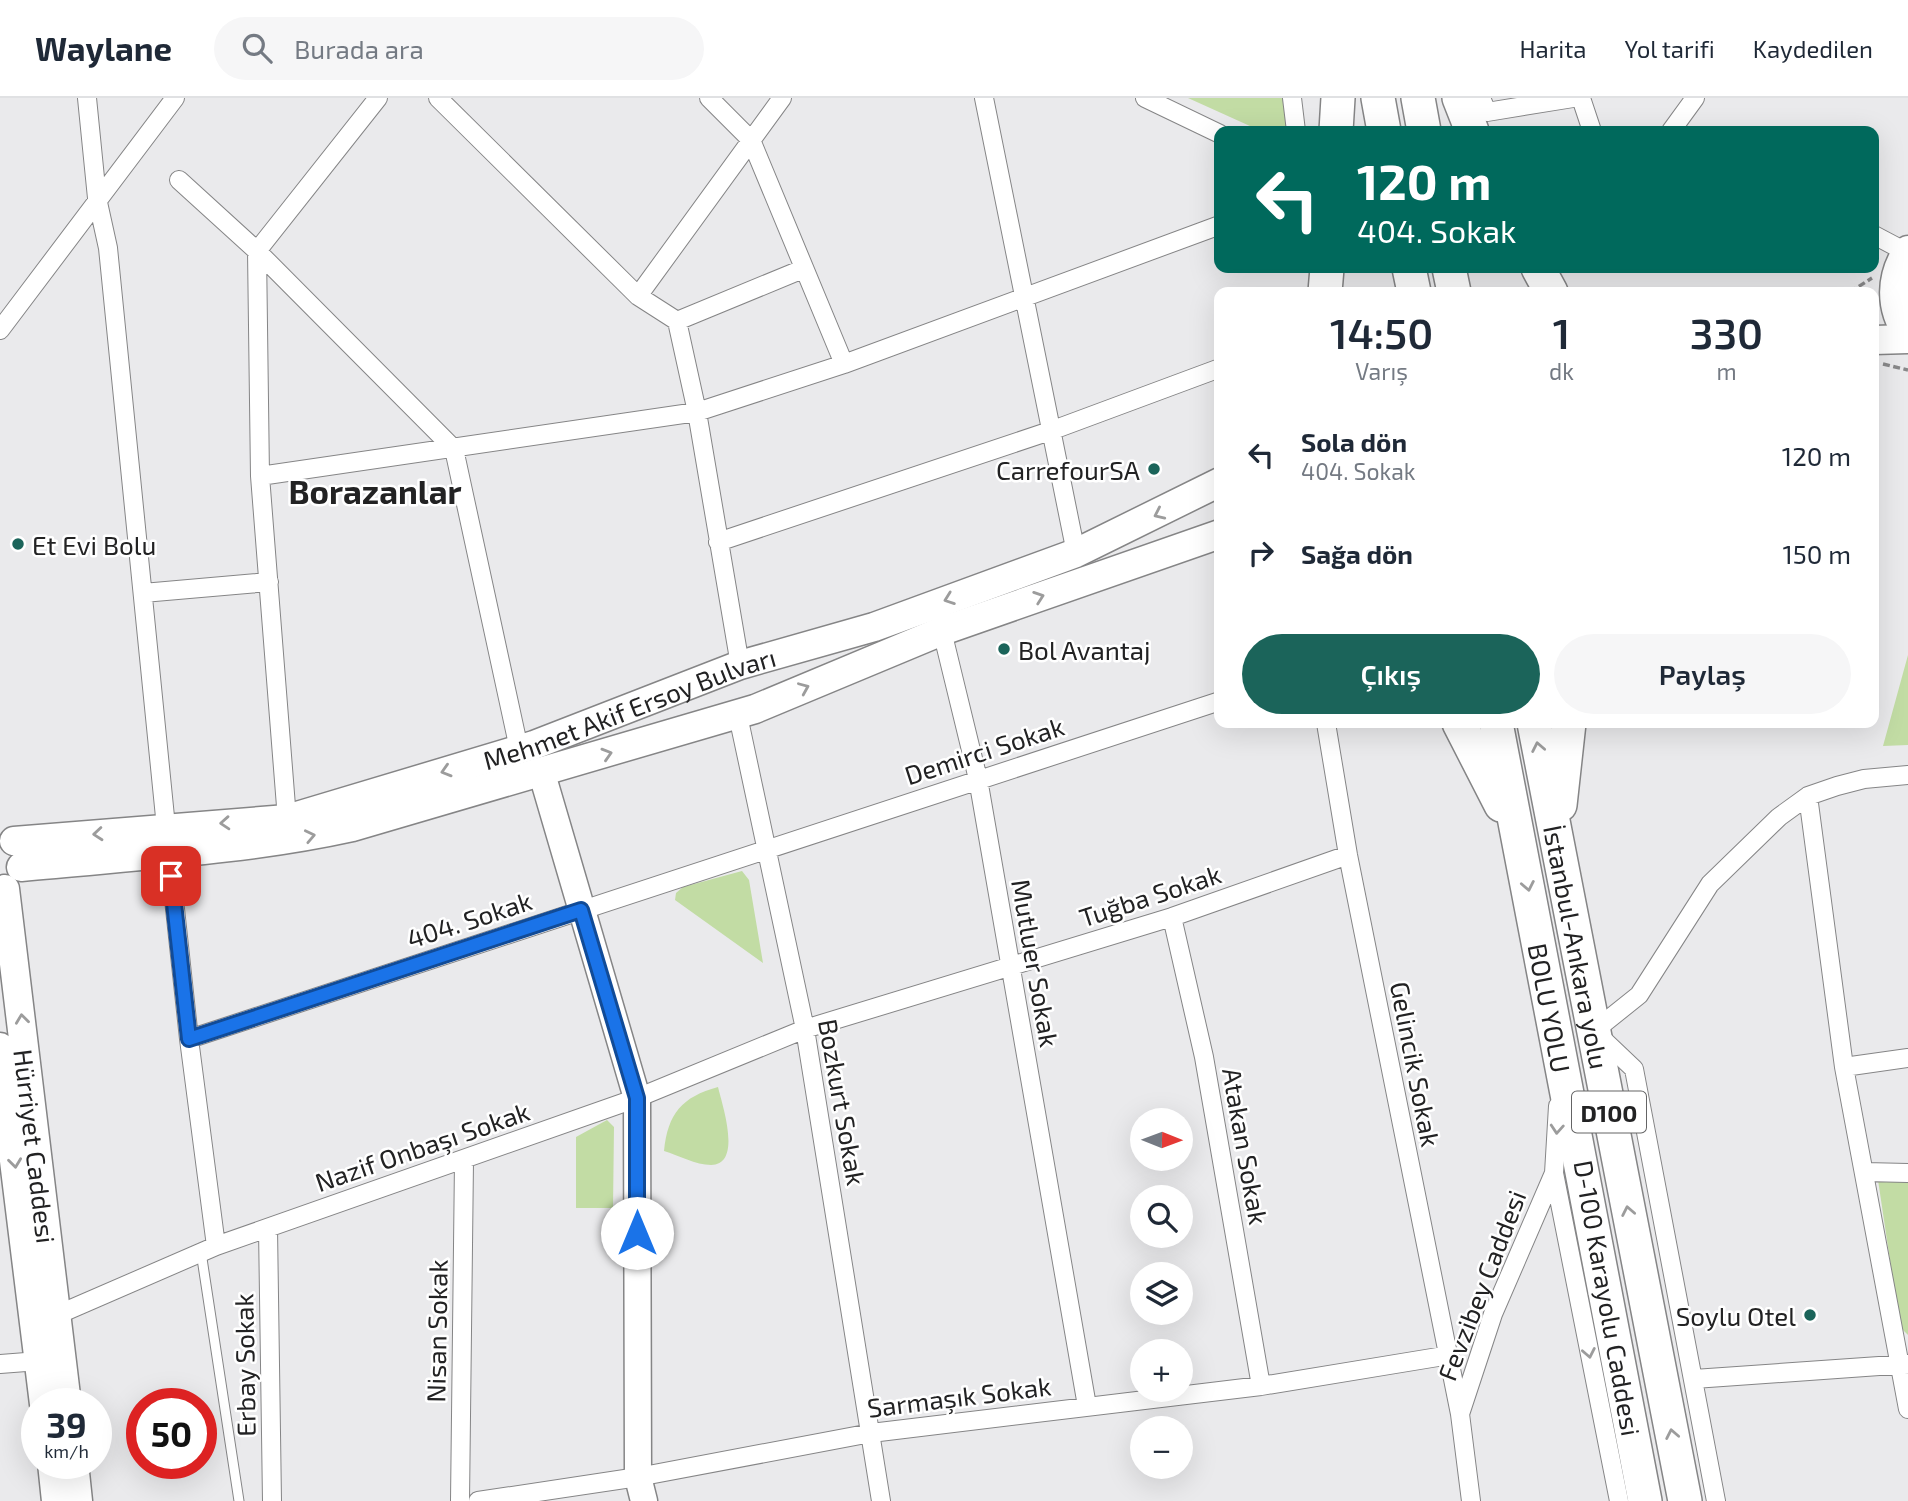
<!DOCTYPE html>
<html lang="tr">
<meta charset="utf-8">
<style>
:root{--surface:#fff;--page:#f6f6f7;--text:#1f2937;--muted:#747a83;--line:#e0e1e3;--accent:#1b645a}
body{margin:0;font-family:"Exo 2",sans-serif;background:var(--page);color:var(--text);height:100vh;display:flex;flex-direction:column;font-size:26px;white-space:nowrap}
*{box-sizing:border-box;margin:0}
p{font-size:23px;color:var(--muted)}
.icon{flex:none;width:38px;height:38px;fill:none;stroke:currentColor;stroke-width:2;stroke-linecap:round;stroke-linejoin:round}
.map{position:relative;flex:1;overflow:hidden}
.sheet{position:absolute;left:1214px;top:189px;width:665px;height:441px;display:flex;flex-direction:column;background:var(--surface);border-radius:14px;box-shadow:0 7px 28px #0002}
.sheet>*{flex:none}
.banner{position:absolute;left:1214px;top:28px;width:665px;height:147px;border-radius:14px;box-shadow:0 7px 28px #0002;background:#00695c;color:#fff;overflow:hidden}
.needle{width:46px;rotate:91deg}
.buttons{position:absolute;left:1130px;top:1010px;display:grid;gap:14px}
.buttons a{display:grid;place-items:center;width:63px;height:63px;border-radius:50%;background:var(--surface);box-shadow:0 7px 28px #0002;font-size:35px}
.speed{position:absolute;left:21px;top:1290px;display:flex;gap:14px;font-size:35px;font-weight:700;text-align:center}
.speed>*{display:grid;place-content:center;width:91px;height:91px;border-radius:50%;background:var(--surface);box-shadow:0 7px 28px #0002;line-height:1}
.speed small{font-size:18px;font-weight:400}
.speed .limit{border:10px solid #d22;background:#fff;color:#111}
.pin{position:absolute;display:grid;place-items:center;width:60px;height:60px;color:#fff;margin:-30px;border-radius:14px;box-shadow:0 4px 10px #0006}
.me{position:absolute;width:77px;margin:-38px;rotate:0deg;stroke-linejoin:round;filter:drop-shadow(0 0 5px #0008)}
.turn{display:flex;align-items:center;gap:24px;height:147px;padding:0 28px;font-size:32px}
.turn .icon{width:91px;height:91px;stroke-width:2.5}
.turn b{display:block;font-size:49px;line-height:60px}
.eta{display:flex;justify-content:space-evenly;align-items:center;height:119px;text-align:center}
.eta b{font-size:42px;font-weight:600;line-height:49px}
.cta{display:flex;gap:14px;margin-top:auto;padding:14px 28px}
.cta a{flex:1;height:80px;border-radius:42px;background:var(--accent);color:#fff;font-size:28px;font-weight:600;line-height:80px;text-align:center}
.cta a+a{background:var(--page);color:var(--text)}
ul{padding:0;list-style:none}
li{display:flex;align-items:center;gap:21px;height:98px;padding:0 28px}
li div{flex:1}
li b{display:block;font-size:26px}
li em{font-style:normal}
header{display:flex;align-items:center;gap:42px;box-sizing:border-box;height:98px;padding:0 35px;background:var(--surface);border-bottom:2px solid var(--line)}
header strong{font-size:33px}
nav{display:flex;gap:38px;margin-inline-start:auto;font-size:24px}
.search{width:490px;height:63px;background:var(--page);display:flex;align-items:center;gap:18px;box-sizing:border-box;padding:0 24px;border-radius:38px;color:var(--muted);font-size:26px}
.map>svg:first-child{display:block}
.green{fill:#c2dca4}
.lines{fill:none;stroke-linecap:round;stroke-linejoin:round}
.lane-casing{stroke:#858586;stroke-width:11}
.street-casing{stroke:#858586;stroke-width:20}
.secondary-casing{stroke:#858586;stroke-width:29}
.primary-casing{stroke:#858586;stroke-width:31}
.highway-casing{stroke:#858586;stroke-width:36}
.path{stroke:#888889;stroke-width:3.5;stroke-dasharray:7 3.5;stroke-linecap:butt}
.lane{stroke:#fff;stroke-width:9}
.street{stroke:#fff;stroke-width:18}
.secondary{stroke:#fff;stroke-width:26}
.primary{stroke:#fff;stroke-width:28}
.highway{stroke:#fff;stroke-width:33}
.oneway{stroke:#9c9c9c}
.route-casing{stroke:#114b97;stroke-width:18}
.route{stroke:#1a73e8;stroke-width:12}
.poi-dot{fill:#1b645a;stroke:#fff;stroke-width:2.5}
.labels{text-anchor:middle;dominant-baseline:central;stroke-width:5;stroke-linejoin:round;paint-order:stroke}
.shield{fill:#fff;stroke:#646465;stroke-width:2}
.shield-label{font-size:24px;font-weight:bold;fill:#222223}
.poi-label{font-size:26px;fill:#222223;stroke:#fff;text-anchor:end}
.street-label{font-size:26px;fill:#222223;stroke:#fff}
.district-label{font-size:33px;font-weight:bold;fill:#222223;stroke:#fff}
</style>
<header>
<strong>Waylane</strong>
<div class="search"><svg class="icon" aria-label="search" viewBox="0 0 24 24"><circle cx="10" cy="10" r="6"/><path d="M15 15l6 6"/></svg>Burada ara</div>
<nav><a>Harita</a><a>Yol tarifi</a><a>Kaydedilen</a></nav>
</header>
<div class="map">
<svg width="1908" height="1403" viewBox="0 0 1908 1403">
<rect width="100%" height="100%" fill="#eaeaec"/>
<path class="green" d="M1188,0H1284L1290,33H1261Z
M1908,557V647L1883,648Z
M742,773L749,782L763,865L675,802L676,795L683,789Z
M718,989C722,1006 743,1067 711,1067C696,1067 678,1057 664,1053C668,1015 682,999 718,989Z
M607,1022L614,1029L613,1110H576V1039Z
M1878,1082H1905L1908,1085V1237L1900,1229Z"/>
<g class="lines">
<defs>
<path id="lane" d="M201,1154L239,1403"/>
<path id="street" d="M87,0L97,100L108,150L166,729
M438,0L638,198L677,223L697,314L740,567
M709,0L751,42L844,266
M984,0L1076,455
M1145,0L1220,36
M1292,0L1296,33
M1481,0L1487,14L1573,0
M1581,0L1592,33
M1671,33L1695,0
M179,82L257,153L454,351L519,651
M1874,137L1906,154
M638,198L782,0
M677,223L803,171
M0,232L175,0
M260,378L257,153L378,0
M718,444L1053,332L1220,270
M143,495L269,484
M942,533L978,681L1087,1308
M741,616L740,627L805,931L881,1403
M1326,625L1348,757L1460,1316
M1808,698L1844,969L1908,1311
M287,721L260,378L697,314L844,266L1220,127
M169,755L189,941L216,1148
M1172,819L1204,959L1261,1288
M189,941L1220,603
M1844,969L1908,960
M1558,1008L1554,1075L1619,1403
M1865,1074L1908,1075
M268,1130L272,1403
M57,1217L216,1148L637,1000L805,931L1172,819L1348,757
M0,1266L39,1263
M1694,1281L1908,1266
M460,1403L464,1063
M478,1403L638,1379L871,1335L1261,1288L1450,1257
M1471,1403L1460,1316L1493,1216L1554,1075
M1716,1403L1634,971L1594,933L1639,897L1710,786L1779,719L1808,698L1837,688L1864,681L1908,677"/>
<path id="secondary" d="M542,676L637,1000L638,1379L644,1403"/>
<g id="primary">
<path d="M1908,152C1890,178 1889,210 1908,236"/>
<path d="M1874,242L1908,241"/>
<path id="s1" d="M14,743L287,721L534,647L740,567L874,529L1076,455L1220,384"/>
<path d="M21,769C131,758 243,753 352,729L755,611L942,533L1220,436"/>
<path id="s2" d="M5,791L67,1306"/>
<path d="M0,949L44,1306"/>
<path d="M52,1365L56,1403"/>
<path d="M74,1365L78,1403"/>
</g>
<g id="highway">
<path d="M1378,0L1384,33"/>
<path d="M1418,0L1424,33"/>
<path d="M1459,0L1472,33"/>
<path d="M1336,33L1338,0"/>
<path d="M1409,170L1414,194"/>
<path d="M1449,170L1454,194"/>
<path d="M1538,170L1551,194"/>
<path d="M1325,194L1327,170"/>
<path d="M1459,625L1501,707"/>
<path id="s3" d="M1496,625L1645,1403"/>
<path id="s4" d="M1534,625L1685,1403"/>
<path d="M1560,707L1569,625"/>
</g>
</defs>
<use href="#lane" class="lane-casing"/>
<use href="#street" class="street-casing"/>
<use href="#secondary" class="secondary-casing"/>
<use href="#primary" class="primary-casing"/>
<use href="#highway" class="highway-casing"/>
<path class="path" d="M1850,194L1872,180
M1883,266L1908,272"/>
<use href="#lane" class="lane"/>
<use href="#street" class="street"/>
<use href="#secondary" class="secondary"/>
<use href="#primary" class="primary"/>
<use href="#highway" class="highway"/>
</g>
<defs><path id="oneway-chevron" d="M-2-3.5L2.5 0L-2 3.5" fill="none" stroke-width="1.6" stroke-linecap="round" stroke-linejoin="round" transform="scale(1.75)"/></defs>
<g class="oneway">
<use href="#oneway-chevron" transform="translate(1159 416) rotate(155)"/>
<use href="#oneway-chevron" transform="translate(1039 499) rotate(-19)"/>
<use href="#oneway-chevron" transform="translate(949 501) rotate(160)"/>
<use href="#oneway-chevron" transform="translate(804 590) rotate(-23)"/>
<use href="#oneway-chevron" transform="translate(1538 649) rotate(-101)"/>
<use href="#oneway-chevron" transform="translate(607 656) rotate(-17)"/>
<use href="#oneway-chevron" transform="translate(446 673) rotate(163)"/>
<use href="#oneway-chevron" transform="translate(225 725) rotate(176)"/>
<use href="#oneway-chevron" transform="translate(98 736) rotate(175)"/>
<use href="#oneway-chevron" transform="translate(310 738) rotate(-12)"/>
<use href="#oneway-chevron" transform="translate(1528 788) rotate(79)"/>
<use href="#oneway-chevron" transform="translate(22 921) rotate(-97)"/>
<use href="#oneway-chevron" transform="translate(1557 1031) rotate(94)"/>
<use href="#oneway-chevron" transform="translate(15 1065) rotate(83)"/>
<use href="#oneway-chevron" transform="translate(1628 1113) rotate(-101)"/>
<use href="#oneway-chevron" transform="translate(1589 1255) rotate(79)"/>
<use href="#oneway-chevron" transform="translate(1672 1336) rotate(-101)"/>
</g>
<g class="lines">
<defs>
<path id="route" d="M171,778L189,941L581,812L637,1000V1135"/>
</defs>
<use href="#route" class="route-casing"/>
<use href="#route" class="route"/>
</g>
<g class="poi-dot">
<circle cx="1154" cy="371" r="7"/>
<circle cx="18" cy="446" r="7"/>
<circle cx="1004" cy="551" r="7"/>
<circle cx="1810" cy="1217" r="7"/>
</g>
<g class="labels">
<rect class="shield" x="1572" y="993.5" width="74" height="41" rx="5"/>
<g class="shield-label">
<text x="1609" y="1014">D100</text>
</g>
<g class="poi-label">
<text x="1140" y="371">CarrefourSA</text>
<text x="32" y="446" text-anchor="start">Et Evi Bolu</text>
<text x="1018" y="551" text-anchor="start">Bol Avantaj</text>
<text x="1796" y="1217">Soylu Otel</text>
</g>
<g class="street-label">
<text stroke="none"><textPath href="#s1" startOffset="634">Mehmet Akif Ersoy Bulvarı</textPath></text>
<text transform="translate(984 652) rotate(-18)">Demirci Sokak</text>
<text transform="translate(1150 797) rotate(-18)">Tuğba Sokak</text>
<text transform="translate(469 821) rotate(-18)">404. Sokak</text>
<text stroke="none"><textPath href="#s4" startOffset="228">İstanbul-Ankara yolu</textPath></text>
<text transform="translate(1036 865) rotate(80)">Mutluer Sokak</text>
<text stroke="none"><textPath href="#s3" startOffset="290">BOLU YOLU</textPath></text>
<text transform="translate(1416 966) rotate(79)">Gelincik Sokak</text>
<text transform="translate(843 1004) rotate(80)">Bozkurt Sokak</text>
<text stroke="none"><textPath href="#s2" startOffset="259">Hürriyet Caddesi</textPath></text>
<text transform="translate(422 1048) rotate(-19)">Nazif Onbaşı Sokak</text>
<text transform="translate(1246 1048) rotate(80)">Atakan Sokak</text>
<text transform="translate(1481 1187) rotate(-69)">Fevzibey Caddesi</text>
<text transform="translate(1608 1200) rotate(80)">D-100 Karayolu Caddesi</text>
<text transform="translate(436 1233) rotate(-89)">Nisan Sokak</text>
<text transform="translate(244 1267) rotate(-91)">Erbay Sokak</text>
<text transform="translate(959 1298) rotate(-7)">Sarmaşık Sokak</text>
</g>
<g class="district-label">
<text x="375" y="393">Borazanlar</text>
</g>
</g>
</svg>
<div class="buttons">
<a><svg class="needle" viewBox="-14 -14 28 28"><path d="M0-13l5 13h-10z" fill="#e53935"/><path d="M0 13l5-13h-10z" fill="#747a83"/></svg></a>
<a><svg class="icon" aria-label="search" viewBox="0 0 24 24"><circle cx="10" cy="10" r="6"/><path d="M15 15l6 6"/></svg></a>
<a><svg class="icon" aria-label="layers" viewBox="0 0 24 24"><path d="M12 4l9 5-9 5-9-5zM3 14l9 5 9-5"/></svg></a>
<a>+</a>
<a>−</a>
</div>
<div class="speed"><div>39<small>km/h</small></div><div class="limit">50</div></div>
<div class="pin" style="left:171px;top:778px;background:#d93025"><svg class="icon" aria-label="arrive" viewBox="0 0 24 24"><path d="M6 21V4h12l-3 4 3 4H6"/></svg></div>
<svg class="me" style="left:637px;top:1135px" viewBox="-20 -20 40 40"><circle r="19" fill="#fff"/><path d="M0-13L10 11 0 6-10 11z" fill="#1a73e8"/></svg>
<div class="banner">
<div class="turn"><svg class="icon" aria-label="left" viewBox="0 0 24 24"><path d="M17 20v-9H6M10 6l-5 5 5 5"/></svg><div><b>120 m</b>404. Sokak</div></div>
</div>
<section class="sheet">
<div class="eta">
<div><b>14:50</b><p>Varış</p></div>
<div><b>1</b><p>dk</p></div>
<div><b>330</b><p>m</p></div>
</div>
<ul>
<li><svg class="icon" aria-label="left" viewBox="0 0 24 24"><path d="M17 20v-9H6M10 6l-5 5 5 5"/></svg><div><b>Sola dön</b><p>404. Sokak</p></div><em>120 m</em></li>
<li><svg class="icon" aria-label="right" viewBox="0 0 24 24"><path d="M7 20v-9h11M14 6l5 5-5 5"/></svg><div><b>Sağa dön</b></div><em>150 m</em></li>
</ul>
<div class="cta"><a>Çıkış</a><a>Paylaş</a></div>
</section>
</div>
